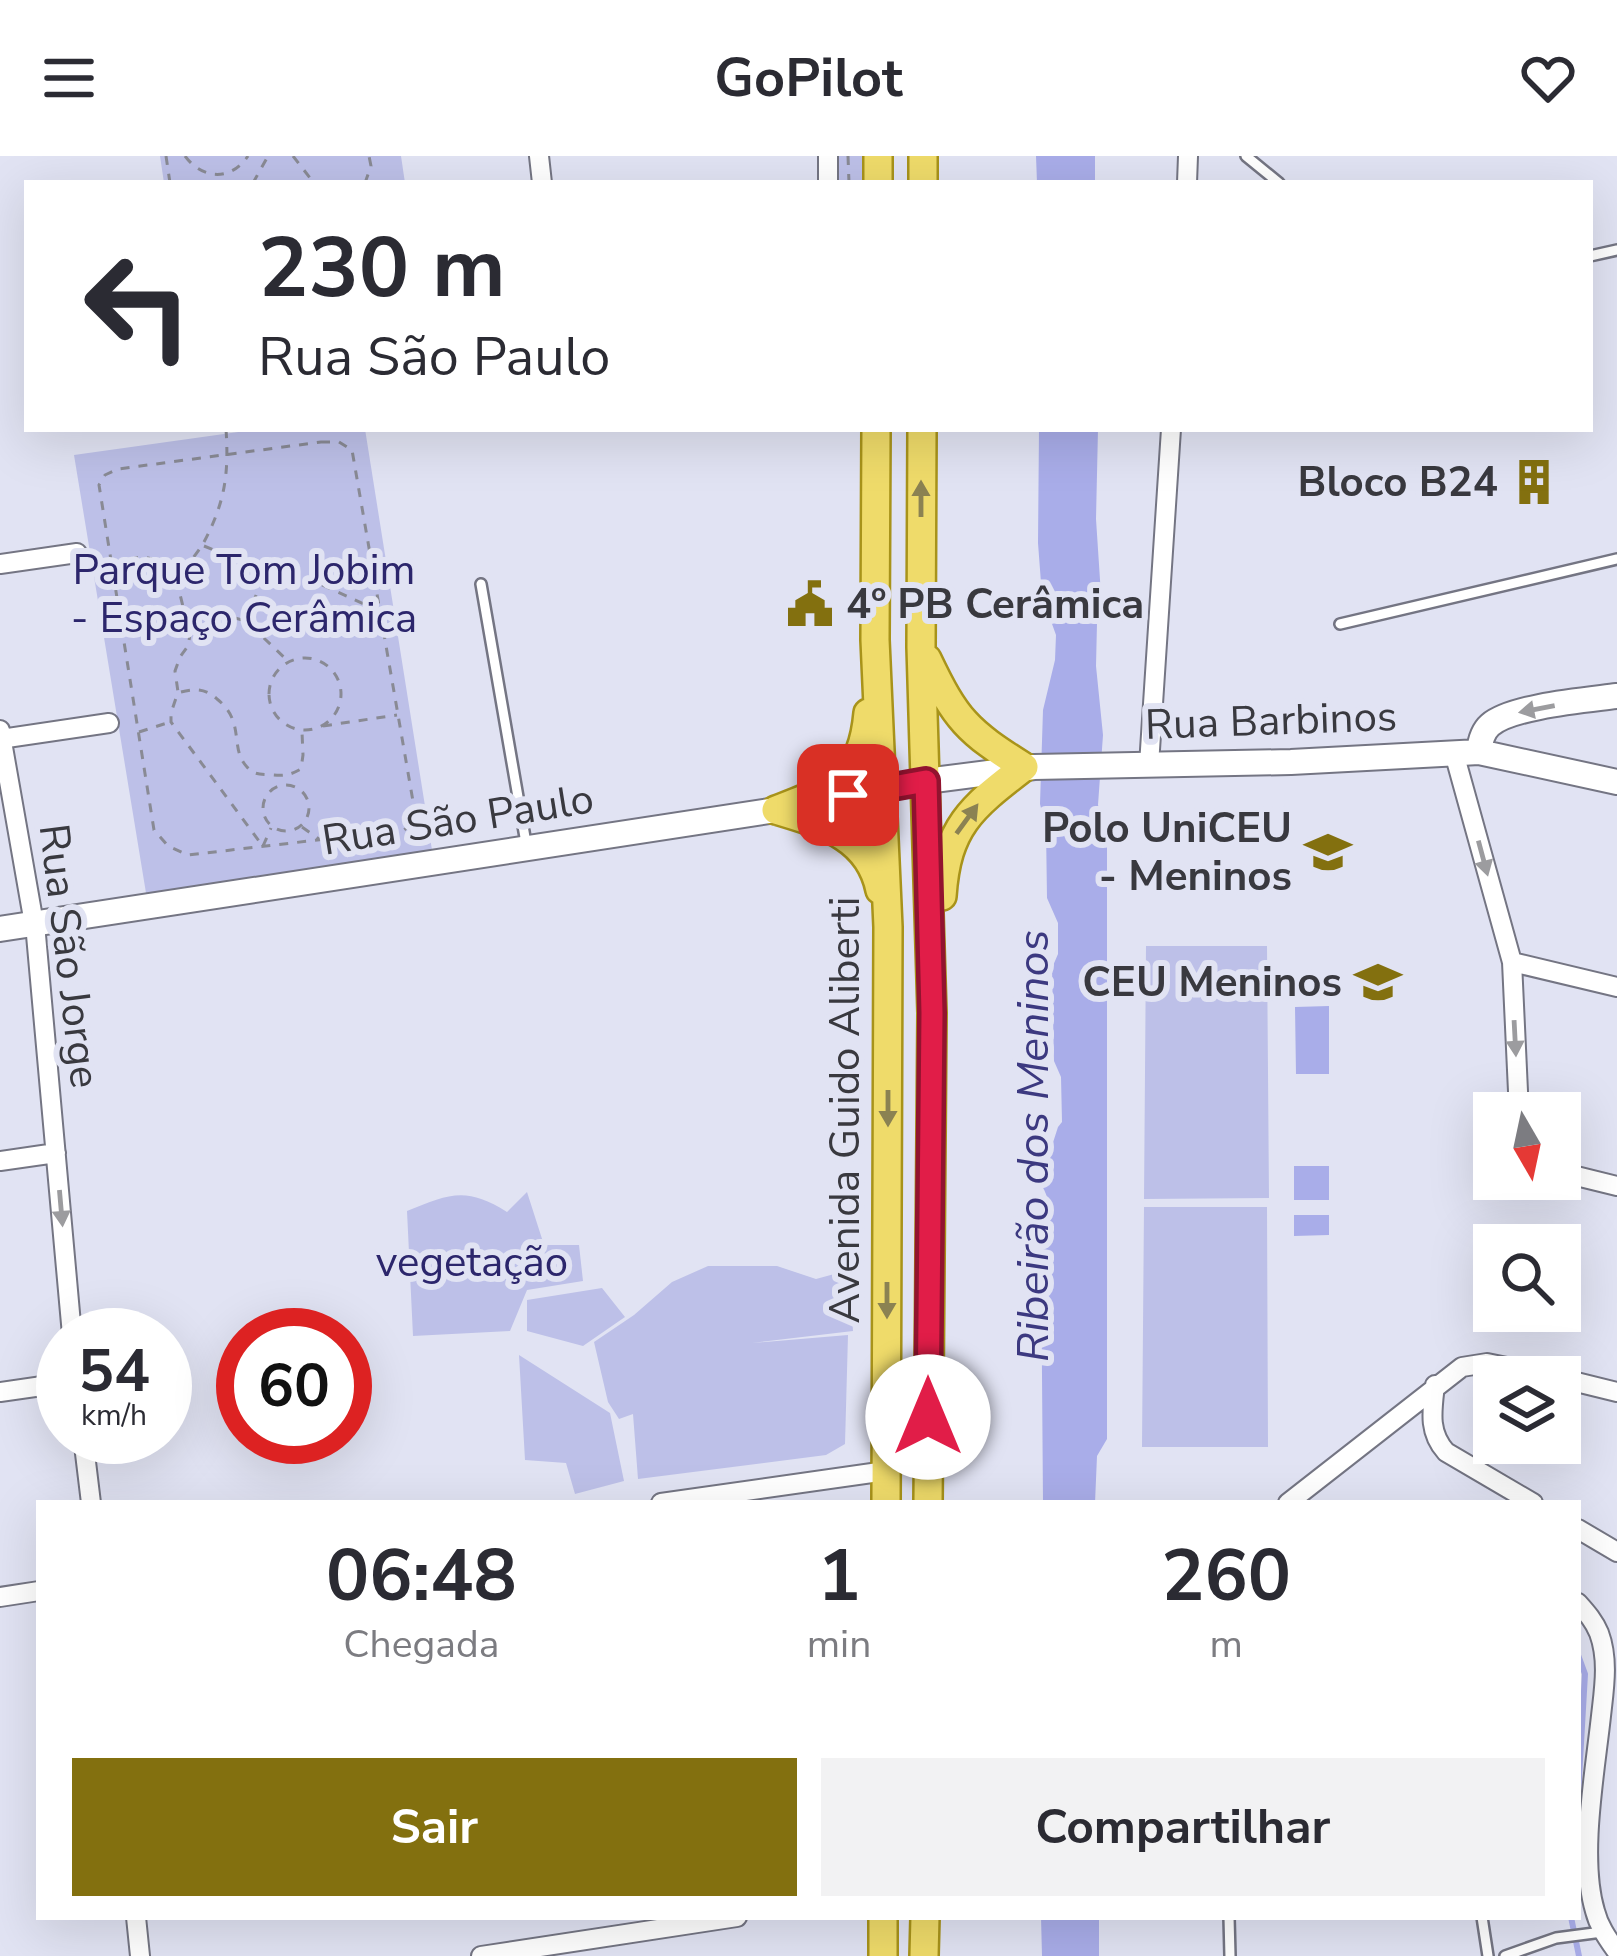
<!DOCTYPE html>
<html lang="pt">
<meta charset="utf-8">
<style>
:root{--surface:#fff;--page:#f2f2f3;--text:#2b2b33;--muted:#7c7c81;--accent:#83700f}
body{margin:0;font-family:"Nunito Sans",sans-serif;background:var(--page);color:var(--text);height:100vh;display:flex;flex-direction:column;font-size:45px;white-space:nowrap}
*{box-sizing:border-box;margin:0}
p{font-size:39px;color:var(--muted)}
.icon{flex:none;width:66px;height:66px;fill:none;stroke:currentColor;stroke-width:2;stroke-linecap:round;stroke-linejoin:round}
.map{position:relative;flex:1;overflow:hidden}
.side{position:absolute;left:36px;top:1344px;width:1545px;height:420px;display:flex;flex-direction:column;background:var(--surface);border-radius:0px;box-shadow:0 12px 48px #0002}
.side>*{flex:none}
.top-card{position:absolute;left:24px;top:24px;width:1569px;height:252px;border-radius:0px;box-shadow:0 12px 48px #0002;background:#fff;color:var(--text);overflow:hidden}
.needle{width:78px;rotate:171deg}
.controls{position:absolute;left:1473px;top:936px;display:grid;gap:24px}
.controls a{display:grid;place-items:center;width:108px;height:108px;border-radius:0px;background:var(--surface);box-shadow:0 12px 48px #0002;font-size:60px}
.speed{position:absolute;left:36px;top:1152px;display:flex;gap:24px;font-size:60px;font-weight:700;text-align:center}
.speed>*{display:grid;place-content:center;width:156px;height:156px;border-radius:50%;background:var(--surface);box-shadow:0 12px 48px #0002;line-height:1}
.speed small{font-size:30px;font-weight:400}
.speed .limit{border:18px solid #d22;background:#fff;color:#111}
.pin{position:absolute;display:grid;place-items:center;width:102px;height:102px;color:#fff;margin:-51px;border-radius:24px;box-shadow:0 6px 18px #0006}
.me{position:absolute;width:132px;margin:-66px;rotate:0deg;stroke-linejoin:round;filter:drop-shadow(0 0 9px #0008)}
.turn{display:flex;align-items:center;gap:42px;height:252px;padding:0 36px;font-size:54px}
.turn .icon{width:156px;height:156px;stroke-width:2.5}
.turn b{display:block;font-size:84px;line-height:102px}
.eta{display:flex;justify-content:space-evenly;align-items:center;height:204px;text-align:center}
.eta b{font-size:72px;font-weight:700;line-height:84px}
.cta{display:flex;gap:24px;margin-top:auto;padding:24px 36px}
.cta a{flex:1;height:138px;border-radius:0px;background:var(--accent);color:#fff;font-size:48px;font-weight:700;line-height:138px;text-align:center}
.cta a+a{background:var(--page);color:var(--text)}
header{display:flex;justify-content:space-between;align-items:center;height:156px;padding:0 36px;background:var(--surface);font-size:54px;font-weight:700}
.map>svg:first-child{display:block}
.green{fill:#bdc0e8}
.water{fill:#a9ade9}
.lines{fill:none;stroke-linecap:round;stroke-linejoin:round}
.stream{stroke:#a9ade9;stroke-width:6}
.lane-casing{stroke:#747583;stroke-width:14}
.street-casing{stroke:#747583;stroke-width:22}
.secondary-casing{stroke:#747583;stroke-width:28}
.primary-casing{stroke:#a8931a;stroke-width:32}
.path{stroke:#898a94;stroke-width:3;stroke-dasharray:9 9;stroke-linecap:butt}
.lane{stroke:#fff;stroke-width:9}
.street{stroke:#fff;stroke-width:18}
.secondary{stroke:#fff;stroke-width:24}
.primary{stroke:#efdb6a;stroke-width:27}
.oneway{fill:#8b8252}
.oneway2{fill:#9c9c9f}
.route-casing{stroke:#92132f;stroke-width:30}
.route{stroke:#e11d48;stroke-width:21}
.labels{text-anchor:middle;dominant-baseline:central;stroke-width:12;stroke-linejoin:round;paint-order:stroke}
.poi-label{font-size:42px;font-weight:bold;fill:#39393f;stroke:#e1e3f3;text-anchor:end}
.park-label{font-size:42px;fill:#2c266c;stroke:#e1e3f3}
.street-label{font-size:42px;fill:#39393f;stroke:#e1e3f3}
.water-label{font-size:45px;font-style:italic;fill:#3c3980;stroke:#e1e3f3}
</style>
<header><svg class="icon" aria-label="menu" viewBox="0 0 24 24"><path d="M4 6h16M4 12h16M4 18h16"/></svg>GoPilot<svg class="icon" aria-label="heart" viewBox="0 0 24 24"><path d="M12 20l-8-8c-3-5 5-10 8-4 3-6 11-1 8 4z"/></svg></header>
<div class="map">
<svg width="1617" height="1800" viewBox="0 0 1617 1800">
<rect width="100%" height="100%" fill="#e1e3f3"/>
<path class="green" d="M160,0H401L405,27H164Z
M832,0H862V27H832Z
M259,273H365L432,694L146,737L74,299Z
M1146,790H1267L1269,1042L1144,1043Z
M527,1036L544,1089H579L583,1125L527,1134L510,1175L413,1180L407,1055C449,1038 466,1030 507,1056Z
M1144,1051H1267L1268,1291H1142Z
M708,1110H777L816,1123L849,1114L853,1175L752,1187L848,1179L845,1288L826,1299L638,1323L633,1258L619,1263L608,1246L594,1186L634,1159L672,1126Z
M602,1132L625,1161L583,1190L527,1175V1144Z
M519,1199L610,1257L624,1325L575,1338L566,1307L525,1304Z"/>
<path class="water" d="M1036,0H1095V27H1037Z
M1039,273H1098L1096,363L1101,439L1097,467L1096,510L1103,579L1098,649L1107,674V1283L1097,1300L1095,1347H1043L1041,1092C1053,1073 1053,1045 1040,1027L1058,971L1062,966L1061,921L1054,905L1052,812L1058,798V767L1047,742L1046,672L1040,648L1043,554L1055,504L1056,479L1042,440L1038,387Z
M1329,850V918H1296L1295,851Z
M1294,1010H1329V1044H1294Z
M1294,1059H1329V1079L1294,1080Z
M1041,1761H1099V1800H1042Z"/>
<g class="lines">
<path class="stream" d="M1578,1499L1585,1518L1578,1639
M1571,1761L1579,1800"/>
<defs>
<path id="lane" d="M1246,0L1279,27
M1590,100L1617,94
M481,428L526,687
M1340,468L1617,403
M1229,1761L1230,1800
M1482,1761L1488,1800
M1505,1800L1556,1782L1602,1776"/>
<path id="street" d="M539,0L542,27
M828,0V27
M1187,27L1188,0
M0,408L77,397
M0,574L36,779L72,1179
M0,583L109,567
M1454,597L1512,806L1519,957
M1149,609L1171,273
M1512,806L1617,831
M0,1005L56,997
M1560,1016L1617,1030
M1560,1222L1617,1236
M1435,1229C1432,1255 1428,1276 1446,1296L1533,1347
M0,1236L63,1227
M83,1281L91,1347
M661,1347L886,1315
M1288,1347L1462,1211L1487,1207L1555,1221
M1578,1373L1617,1396
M0,1441L39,1435
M1578,1447C1587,1457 1594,1465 1599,1477C1609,1504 1604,1533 1601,1560C1595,1616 1579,1702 1595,1755C1599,1771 1608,1783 1617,1796
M136,1761L140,1800
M481,1800L737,1761"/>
<path id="secondary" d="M1479,596C1480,586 1482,576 1490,569C1512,550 1587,544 1617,540
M0,773L776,654L926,625L1034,611L1291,606L1479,596L1617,626"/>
<path id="primary" d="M878,27V0
M923,27V0
M876,273L875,484L888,771L886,1347
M922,273L921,491L932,857L928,1347
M927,503C956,564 967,575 1024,611C971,652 947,670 942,740
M776,654C832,632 862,624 868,557
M776,654C822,668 869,680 880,734
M883,1761V1800
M924,1800L925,1761"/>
</defs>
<use href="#lane" class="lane-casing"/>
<use href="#street" class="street-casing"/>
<use href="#secondary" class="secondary-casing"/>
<use href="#primary" class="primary-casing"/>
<path class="path" d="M166,0L170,27
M185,0C203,24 231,25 248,0
M293,0L314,27
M848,0L849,27
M253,27L268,0
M365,27L371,10L369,0
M226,273C229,318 225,346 204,386C196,400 184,411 177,426L190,479L188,490L180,501L175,515L178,536L171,557V566L262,689
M321,286H339L352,294L414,651V666L404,674L188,699L168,690L154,674L99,329L105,319L118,313Z
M204,390L277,420L297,419L309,423L379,455
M116,416C135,391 157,402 178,418
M235,462L246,465L289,506
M246,464L265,417
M269 538a36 36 0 1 1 72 0a36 36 0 1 1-72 0Z
M181,536C196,532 206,533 217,543C246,566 229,592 247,611C254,620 263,618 273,619C285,620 290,619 301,613L303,599L302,576
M323,570L397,559
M139,576L170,566
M263 652a23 23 0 1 1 46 0a23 23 0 1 1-46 0Z
M302,671L319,683
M263,690L271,672"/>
<use href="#lane" class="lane"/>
<use href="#street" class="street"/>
<use href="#secondary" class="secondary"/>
<use href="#primary" class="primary"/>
</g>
<defs><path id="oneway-solid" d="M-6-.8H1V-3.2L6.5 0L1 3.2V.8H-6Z" transform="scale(3)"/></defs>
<g class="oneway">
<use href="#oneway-solid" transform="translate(921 343) rotate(-90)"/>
<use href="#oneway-solid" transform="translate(967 663) rotate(-54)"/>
<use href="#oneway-solid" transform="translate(888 952) rotate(90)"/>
<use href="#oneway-solid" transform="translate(887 1144) rotate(90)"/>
</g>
<g class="oneway2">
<use href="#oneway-solid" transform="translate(1537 553) rotate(169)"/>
<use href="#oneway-solid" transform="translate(1483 702) rotate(75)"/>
<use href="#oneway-solid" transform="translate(1515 882) rotate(87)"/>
<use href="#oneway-solid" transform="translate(61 1052) rotate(85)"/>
</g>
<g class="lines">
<defs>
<path id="route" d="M848,639L926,625L932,857L928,1261"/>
</defs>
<use href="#route" class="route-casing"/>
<use href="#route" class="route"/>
</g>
<defs>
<symbol id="building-bare" viewBox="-9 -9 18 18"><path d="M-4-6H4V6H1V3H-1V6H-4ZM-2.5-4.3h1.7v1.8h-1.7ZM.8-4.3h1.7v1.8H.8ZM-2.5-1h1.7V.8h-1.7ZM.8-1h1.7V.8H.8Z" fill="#83700f" stroke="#e1e3f3" stroke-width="2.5" paint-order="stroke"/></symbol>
<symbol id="civic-bare" viewBox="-9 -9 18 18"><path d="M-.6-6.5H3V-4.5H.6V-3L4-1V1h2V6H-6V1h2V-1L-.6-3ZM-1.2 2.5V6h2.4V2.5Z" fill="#83700f" stroke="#e1e3f3" stroke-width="2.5" paint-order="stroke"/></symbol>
<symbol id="university-bare" viewBox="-9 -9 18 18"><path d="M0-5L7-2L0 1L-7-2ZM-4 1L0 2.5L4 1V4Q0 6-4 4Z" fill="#83700f" stroke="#e1e3f3" stroke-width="2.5" paint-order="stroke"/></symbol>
<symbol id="school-bare" viewBox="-9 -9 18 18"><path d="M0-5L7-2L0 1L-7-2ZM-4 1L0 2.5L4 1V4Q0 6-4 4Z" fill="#83700f" stroke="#e1e3f3" stroke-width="2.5" paint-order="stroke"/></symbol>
</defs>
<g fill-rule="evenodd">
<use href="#building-bare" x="1501" y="293" width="66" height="66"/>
<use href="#civic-bare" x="777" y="415" width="66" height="66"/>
<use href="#university-bare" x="1295" y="663" width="66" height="66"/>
<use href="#school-bare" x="1345" y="793" width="66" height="66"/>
</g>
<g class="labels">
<g class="poi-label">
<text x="1498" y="326">Bloco B24</text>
<text x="846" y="448" text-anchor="start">4º PB Cerâmica</text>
<text x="1292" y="672">Polo UniCEU<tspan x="1292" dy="48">- Meninos</tspan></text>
<text x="1342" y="826">CEU Meninos</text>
</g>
<g class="park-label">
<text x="244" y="414">Parque Tom Jobim<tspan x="244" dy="48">- Espaço Cerâmica</tspan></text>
<text x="472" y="1106">vegetação</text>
</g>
<g class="street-label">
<text transform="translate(1271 565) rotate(-2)">Rua Barbinos</text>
<text transform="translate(458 664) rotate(-9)">Rua São Paulo</text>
<text transform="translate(69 800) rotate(83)">Rua São Jorge</text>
<text transform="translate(845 954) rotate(-90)">Avenida Guido Aliberti</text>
</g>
<g class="water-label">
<text transform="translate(1033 990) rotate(-90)">Ribeirão dos Meninos</text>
</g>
</g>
</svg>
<div class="controls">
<a><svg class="needle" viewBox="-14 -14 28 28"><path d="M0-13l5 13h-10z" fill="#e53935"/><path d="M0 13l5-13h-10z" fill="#7c7c81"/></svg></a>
<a><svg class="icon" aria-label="search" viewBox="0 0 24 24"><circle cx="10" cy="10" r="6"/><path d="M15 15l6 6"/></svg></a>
<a><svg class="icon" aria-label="layers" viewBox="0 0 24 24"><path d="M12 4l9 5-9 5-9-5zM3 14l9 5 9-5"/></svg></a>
</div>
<div class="speed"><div>54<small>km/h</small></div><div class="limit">60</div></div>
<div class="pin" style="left:848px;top:639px;background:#d93025"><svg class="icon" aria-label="arrive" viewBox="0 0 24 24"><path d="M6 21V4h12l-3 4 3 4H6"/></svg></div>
<svg class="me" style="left:928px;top:1261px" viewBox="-20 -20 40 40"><circle r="19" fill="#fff"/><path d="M0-13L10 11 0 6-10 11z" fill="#e11d48"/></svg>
<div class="top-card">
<div class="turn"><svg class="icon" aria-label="left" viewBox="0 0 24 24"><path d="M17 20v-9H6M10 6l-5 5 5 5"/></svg><div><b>230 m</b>Rua São Paulo</div></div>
</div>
<section class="side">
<div class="eta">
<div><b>06:48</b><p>Chegada</p></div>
<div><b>1</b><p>min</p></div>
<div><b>260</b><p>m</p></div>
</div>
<div class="cta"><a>Sair</a><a>Compartilhar</a></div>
</section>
</div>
